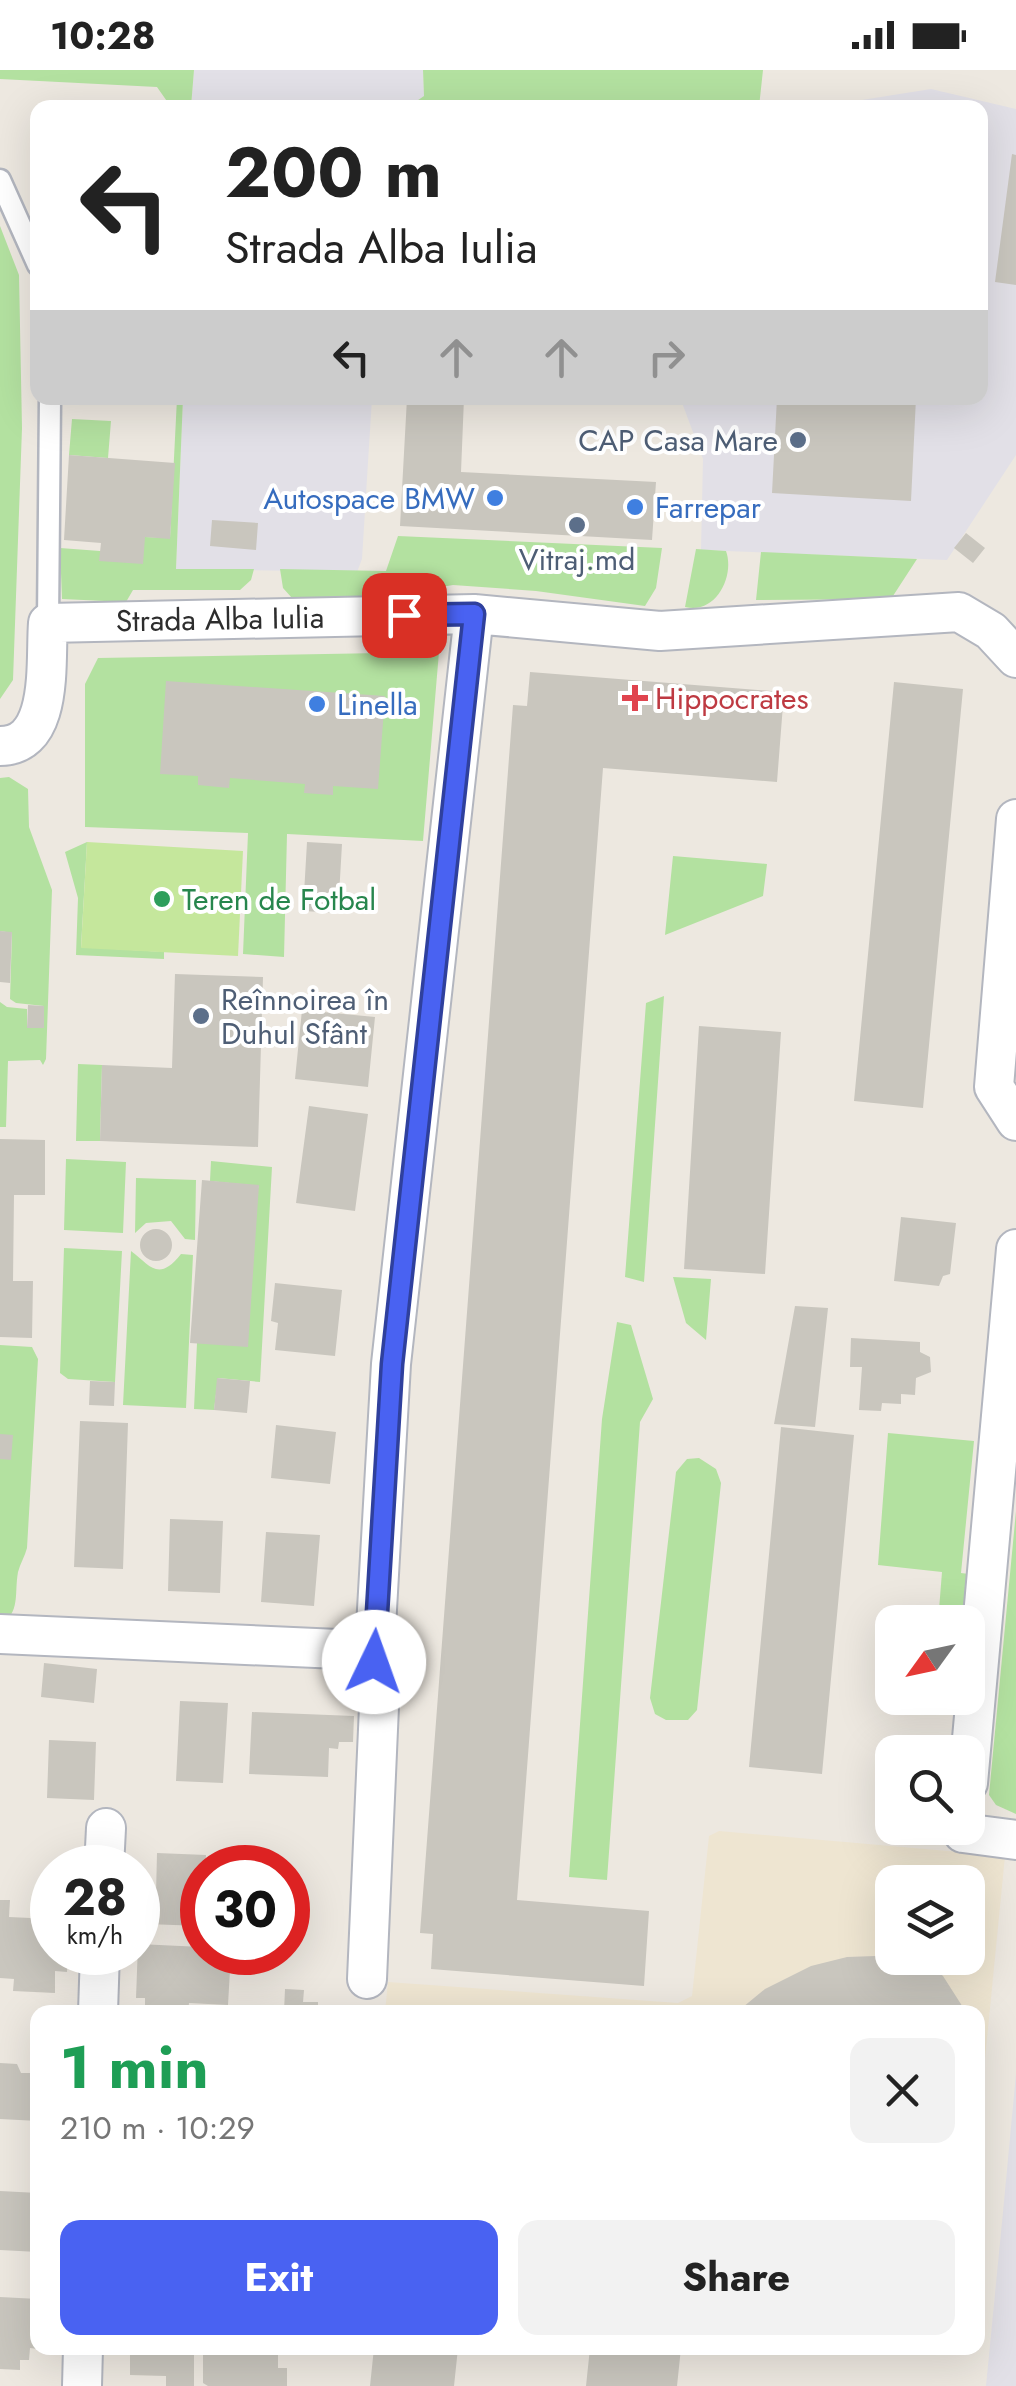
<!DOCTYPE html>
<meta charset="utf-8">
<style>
:root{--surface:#fff;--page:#f2f2f2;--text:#222;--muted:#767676;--accent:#4962f2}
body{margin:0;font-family:Jost,sans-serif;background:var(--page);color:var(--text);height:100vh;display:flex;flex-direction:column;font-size:38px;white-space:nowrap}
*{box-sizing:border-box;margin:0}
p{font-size:32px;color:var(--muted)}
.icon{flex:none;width:55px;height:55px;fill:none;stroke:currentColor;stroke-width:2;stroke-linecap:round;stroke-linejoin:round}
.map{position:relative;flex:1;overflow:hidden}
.side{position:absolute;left:30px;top:1935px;width:955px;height:350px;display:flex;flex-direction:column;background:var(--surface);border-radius:20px;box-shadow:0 10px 40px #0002}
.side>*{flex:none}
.guide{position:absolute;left:30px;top:30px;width:958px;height:305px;border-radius:20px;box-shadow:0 10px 40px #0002;background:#fff;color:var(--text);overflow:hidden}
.needle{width:65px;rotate:237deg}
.controls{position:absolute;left:875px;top:1535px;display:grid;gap:20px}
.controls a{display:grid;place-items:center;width:110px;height:110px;border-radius:20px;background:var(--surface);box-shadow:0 10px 40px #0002;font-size:50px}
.speed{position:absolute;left:30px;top:1775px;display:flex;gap:20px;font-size:50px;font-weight:700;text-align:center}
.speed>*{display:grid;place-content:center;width:130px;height:130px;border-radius:50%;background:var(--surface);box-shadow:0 10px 40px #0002;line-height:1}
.speed small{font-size:25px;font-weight:400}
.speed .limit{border:15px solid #d22;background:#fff;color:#111}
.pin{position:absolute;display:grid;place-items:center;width:85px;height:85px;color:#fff;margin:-42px;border-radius:20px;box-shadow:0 5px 15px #0006}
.me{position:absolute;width:110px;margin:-55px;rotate:3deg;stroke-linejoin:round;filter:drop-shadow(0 0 8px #0008)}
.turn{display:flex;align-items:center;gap:35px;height:210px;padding:0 30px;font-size:45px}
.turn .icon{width:130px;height:130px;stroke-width:2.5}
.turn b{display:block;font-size:70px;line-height:85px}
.lanes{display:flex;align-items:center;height:95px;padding:0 30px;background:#0003;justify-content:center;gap:50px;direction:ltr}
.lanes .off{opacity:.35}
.round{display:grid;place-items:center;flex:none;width:105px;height:105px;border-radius:20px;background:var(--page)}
.summary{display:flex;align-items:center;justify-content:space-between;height:170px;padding:0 30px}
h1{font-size:60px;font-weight:700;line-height:75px;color:#1e9e55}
.button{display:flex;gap:20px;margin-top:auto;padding:20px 30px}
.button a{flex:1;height:115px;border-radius:20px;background:var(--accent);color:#fff;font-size:40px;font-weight:700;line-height:115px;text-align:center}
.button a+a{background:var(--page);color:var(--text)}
.status{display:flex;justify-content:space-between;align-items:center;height:70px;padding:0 50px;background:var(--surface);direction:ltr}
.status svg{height:28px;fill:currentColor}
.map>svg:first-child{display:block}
.industrial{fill:#e2e0e7}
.education{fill:#eee5d1;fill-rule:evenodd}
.green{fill:#b3e1a0}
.pitch{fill:#c5e79c}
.building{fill:#c9c6be}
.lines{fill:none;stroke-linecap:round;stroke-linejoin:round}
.service-casing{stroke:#b3b6bf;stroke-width:25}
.minor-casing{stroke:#b3b6bf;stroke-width:42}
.service{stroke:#fff;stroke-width:20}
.minor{stroke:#fff;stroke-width:38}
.route-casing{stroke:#2f409d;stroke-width:25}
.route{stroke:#4962f2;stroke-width:18}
.service-dot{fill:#5c6f8a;stroke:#fff;stroke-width:4}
.shop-dot{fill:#3f7fe0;stroke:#fff;stroke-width:4}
.health-dot{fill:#e0444e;stroke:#fff;stroke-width:4}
.leisure-dot{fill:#2e9e5b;stroke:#fff;stroke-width:4}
.labels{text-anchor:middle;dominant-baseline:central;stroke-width:8;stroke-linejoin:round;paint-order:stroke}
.service-label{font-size:30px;fill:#4e5e75;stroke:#fff;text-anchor:end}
.shop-label{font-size:30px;fill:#366cbe;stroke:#fff;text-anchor:start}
.street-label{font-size:30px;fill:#2d2d2d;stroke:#fff}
.health-label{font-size:30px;fill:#be3a42;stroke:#fff;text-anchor:start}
.leisure-label{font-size:30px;fill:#27864d;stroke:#fff;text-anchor:start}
</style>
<div class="status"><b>10:28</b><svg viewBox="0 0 49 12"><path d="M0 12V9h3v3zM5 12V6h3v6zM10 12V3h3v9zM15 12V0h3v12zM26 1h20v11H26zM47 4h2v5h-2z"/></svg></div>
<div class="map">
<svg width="1016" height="2316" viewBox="0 0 1016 2316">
<rect width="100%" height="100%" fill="#ede8e0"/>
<path class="industrial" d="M194,0H423L424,26L408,37L191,38Z
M931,19L1016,39V385L947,490L701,480L703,389L681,330L674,328H980V38L818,37Z
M183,328H372L362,489L357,502L176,499Z
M1016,2004V2316H986L1003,2142Z"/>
<path class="education" d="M719,1761L1005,1786L978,2060V1942H385L388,1912L678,1933L692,1926L709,1766ZM892,1812H968V1888H892Z"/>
<path class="green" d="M0,0H194L191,37H171L157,17L0,9Z
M423,0H763L759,37H408L424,26Z
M0,156L19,205L22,358L13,610L0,629Z
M177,328H183L176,499H254L251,510L240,520H133L126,532L62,529L60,478L100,481L145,467L170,468Z
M72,349L111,351L108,388L69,385Z
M398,466L662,478L656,518L645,536L536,521L453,515L378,528H292L283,518L280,499L386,501Z
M696,479L726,481C735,506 716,545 685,537Z
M761,482L917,489L891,529L756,530Z
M439,582L423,771L287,764L284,887L243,884L248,763L85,757V614L98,588Z
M9,707L28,719L29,757L52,820L46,989L43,995L40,990L8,991L6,1057H0V932L7,937L27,939V958L44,957V936L16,933L10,929L12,863L0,861V708Z
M87,772L81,877L164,882V889L76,885L78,828L65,782Z
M673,786L767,794L763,826L665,865Z
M664,926L644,1212L625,1207L646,933Z
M78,994L102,995L100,1071H76Z
M66,1089L126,1092L123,1163L64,1160Z
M211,1091L272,1097L260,1312L218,1308L214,1340L194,1339L197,1273L259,1116L210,1111Z
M136,1108L196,1110L195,1170L185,1169L171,1151L146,1153L135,1163Z
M64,1178L122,1181L115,1312L68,1309L60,1303Z
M131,1181C150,1195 158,1213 181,1184L193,1185L186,1338L123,1335Z
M673,1207L711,1209L706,1270L686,1253Z
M617,1252L631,1255L653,1329L640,1352L607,1810L569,1807L602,1349Z
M0,1275L32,1277L38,1289L27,1478C25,1486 20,1494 18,1502C14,1525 21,1541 0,1556Z
M888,1363L974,1371L961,1503L969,1504L965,1552H938L942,1502L878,1495Z
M699,1388L716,1399L721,1413L697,1640L688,1650H666L655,1644L650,1628L676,1402L687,1389Z
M1016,1441V1744L996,1735L989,1725Z"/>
<path class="pitch" d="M87,772L243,781L238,886L81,878Z"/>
<path class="building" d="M1012,84L1016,85V215L995,212Z
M407,328H464L461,402L656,412L652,470L400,456Z
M777,328H916L911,431L772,423Z
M69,385L175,393L170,469L145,467L143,494L99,491L101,473L64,470Z
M212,450L258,453L256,480L210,476Z
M966,463L985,478L973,493L954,478Z
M530,602L784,622L777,712L603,698L517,1830L649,1841L644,1916L431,1899L433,1864L420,1863L513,635L527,636Z
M166,611L385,626L378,719L333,716V725L304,723L305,714L230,708L229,718L198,715V706L160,704Z
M894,612L963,619L923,1038L854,1031Z
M307,772L342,774L338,843L303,841Z
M0,861L12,862L10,913L0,912Z
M175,904L263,907L258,1077L100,1071L102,995L172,998Z
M28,935L44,936V958H27Z
M302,940L375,947L368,1017L295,1009Z
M699,956L781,962L765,1204L684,1199Z
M309,1036L368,1044L355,1141L296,1133Z
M0,1069L45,1070V1125H14L13,1211H33L32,1268L0,1267Z
M202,1110L259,1115L248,1277L190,1273Z
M901,1147L956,1153L950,1204L943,1206L939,1216L894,1211Z
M140 1175a16 16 0 1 1 32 0a16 16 0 1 1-32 0Z
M275,1213L342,1220L335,1286L275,1280L278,1253L271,1251Z
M795,1236L828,1238L815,1357L774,1354Z
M851,1268L920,1272V1282L930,1287L931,1302L916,1308L915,1325L901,1324V1334L882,1333L881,1341L859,1340L862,1297H850Z
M217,1308L250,1311L247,1343L214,1340Z
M90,1311L115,1312L114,1336L89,1335Z
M80,1351L128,1353L123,1499L74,1497Z
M276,1355L336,1362L330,1414L271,1408Z
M781,1357L854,1365L822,1704L749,1697Z
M0,1364L13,1365L11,1390L0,1389Z
M170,1449L223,1451L220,1523L168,1521Z
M266,1462L320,1465L314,1536L261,1532Z
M44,1593L97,1599L94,1633L41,1627Z
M180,1631L228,1633L223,1713L176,1711Z
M252,1642L354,1646L353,1672H339L338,1679L329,1678L328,1707L249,1704Z
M49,1670L96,1672L94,1730L47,1728Z
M157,1783L206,1785L202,1856L146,1854V1825H156Z
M288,1810H300L296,1866L288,1865Z
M0,1830H10L9,1847L52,1849V1882H68L67,1902L55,1901V1923L13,1921L14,1909L0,1908Z
M138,1874L202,1877V1882H231L228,1935L189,1933L188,1942H145V1928H136Z
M876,1886L912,1892L914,1888H919L928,1892L943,1906L966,1942H737L765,1919L811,1896L847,1887Z
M285,1919L304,1920L303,1932H318V1942H284Z
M0,1993L17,1994L21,2003H38V2051L0,2049Z
M0,2121L38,2123V2182L0,2180Z
M0,2227L38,2229V2279L30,2278L29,2290H20V2300L0,2299Z
M121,2278H194V2316H166V2306L130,2305V2284H121Z
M203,2278H278V2298H287V2316H208L203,2313Z
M374,2278H458L454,2316H370Z
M590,2278H681L677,2316H586Z"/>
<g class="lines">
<defs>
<path id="service" d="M0,110L38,195
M48,553L50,328"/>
<path id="minor" d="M0,676C55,676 45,591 48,553L474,544L660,561L959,542L991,561L1016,588
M1016,749L994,1017L1016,1051
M0,1564L338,1579L374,1592
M968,1713L1016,1179
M964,1758L963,1763L1016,1770
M104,1798L106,1758
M367,1909L380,1614L374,1592L391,1294L474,544
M98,1942L100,1882
M82,2316L83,2278"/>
</defs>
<use href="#service" class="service-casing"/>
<use href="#minor" class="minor-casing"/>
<use href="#service" class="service"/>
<use href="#minor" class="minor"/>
</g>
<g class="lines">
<defs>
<path id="route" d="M374,1592L392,1294L474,544L404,545"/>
</defs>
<use href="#route" class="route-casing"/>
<use href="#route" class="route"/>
</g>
<g class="service-dot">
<circle cx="798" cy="370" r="10"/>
<circle cx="577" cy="455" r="10"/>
<circle cx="201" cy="946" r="10"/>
</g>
<g class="shop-dot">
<circle cx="495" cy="428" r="10"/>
<circle cx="635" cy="437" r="10"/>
<circle cx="317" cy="634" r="10"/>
</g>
<path class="health-dot" d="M630 613h10v10h10v10h-10v10h-10v-10h-10v-10h10z"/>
<circle class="leisure-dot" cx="162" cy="829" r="10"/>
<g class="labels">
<g class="service-label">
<text x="778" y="370">CAP Casa Mare</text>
<text x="577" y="489" text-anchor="middle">Vitraj.md</text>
<text x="221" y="929" text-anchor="start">Reînnoirea în<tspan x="221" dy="34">Duhul Sfânt</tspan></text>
</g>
<g class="shop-label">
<text x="475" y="428" text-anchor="end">Autospace BMW</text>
<text x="655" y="437">Farrepar</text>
<text x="337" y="634">Linella</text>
</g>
<g class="street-label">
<text transform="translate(220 549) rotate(-1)">Strada Alba Iulia</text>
</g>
<g class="health-label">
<text x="655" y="628">Hippocrates</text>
</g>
<g class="leisure-label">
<text x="182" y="829">Teren de Fotbal</text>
</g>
</g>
</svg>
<div class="controls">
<a><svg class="needle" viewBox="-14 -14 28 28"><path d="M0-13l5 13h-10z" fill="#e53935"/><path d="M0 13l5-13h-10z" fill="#767676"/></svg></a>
<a><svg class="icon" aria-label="search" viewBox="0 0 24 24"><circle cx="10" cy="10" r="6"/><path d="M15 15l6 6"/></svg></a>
<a><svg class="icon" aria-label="layers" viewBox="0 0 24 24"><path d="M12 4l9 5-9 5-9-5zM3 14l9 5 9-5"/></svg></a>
</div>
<div class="speed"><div>28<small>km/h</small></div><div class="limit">30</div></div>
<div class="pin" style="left:404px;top:545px;background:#d93025"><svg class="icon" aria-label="arrive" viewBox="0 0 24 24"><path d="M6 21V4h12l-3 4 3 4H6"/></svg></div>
<svg class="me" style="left:374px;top:1592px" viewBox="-20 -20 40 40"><circle r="19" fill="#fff"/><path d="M0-13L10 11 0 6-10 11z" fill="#4962f2"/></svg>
<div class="guide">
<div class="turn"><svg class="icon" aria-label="left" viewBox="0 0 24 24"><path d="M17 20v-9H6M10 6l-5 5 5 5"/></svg><div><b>200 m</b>Strada Alba Iulia</div></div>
<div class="lanes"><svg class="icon" aria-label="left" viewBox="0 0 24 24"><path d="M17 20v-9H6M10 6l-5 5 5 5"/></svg><svg class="icon off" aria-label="ahead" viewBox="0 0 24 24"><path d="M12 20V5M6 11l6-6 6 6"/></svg><svg class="icon off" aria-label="ahead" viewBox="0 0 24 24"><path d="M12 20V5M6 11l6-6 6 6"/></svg><svg class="icon off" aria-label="right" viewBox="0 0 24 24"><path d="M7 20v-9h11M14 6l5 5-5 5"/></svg></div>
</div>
<section class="side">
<div class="summary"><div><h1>1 min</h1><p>210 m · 10:29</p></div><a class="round"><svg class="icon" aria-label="close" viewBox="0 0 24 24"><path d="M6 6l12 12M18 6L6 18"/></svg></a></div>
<div class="button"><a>Exit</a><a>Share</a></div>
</section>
</div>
